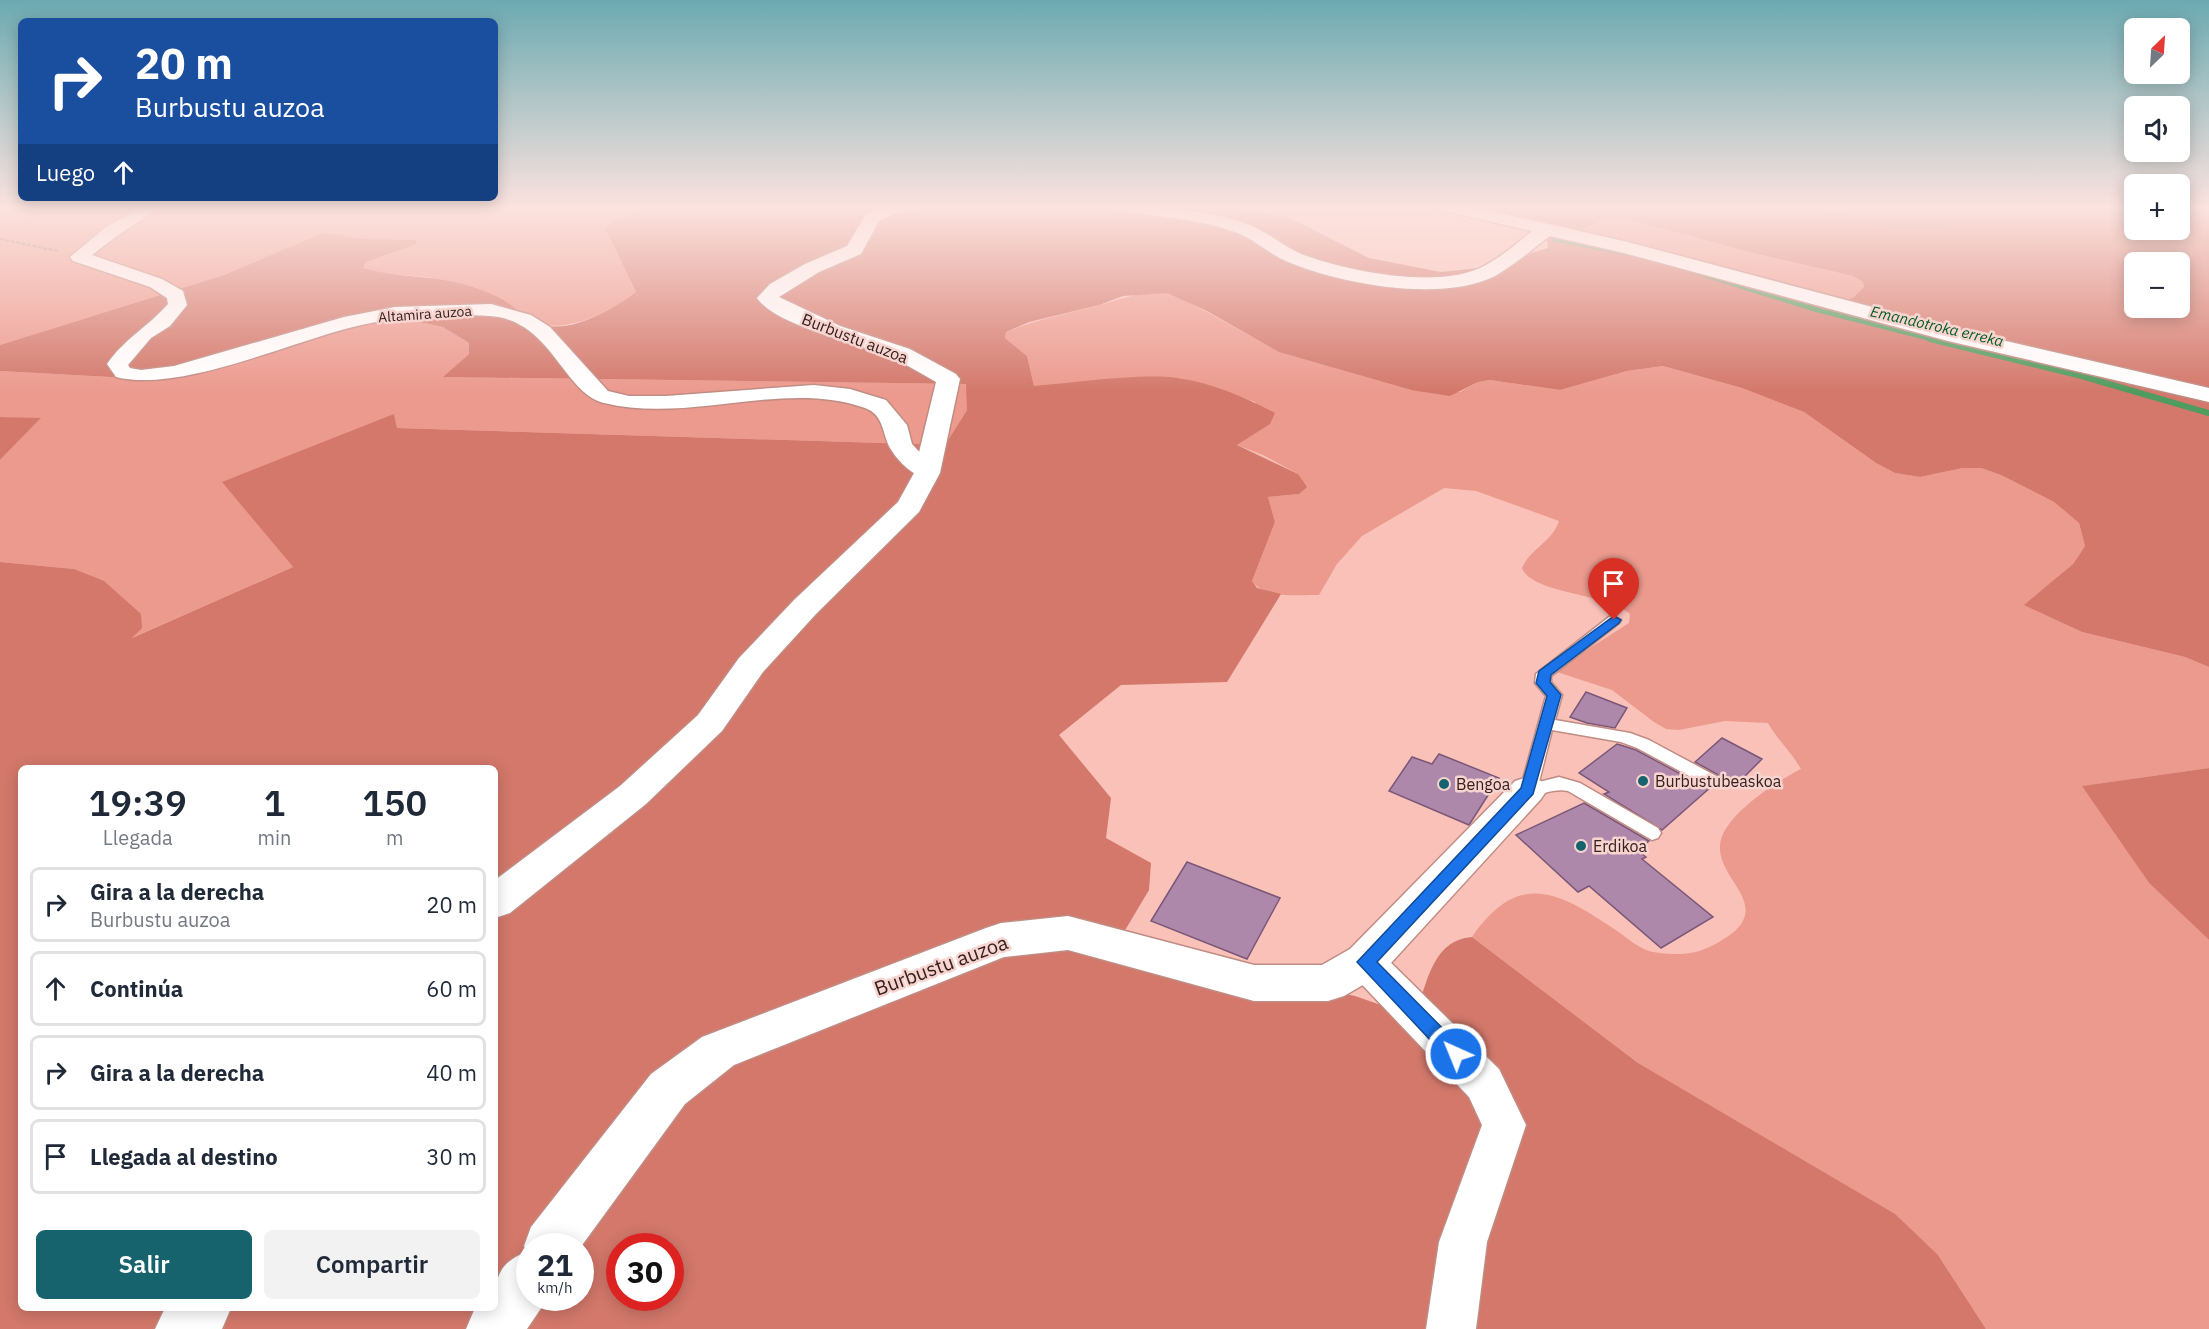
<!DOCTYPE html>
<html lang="es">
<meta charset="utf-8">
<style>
:root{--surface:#fff;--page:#f2f2f3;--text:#1f2937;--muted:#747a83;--line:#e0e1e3;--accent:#16636d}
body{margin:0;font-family:"IBM Plex Sans",sans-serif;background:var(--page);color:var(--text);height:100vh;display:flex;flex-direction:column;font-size:22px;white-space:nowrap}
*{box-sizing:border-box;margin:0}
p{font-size:20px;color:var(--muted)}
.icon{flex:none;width:33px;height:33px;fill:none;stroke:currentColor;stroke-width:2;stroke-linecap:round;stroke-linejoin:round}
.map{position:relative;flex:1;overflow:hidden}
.drawer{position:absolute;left:18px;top:765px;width:480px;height:546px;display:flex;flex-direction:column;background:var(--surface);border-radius:9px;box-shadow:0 3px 15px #0003}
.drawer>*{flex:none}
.hud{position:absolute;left:18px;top:18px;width:480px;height:183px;border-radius:9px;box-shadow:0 3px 15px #0003;background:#1a4fa0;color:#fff;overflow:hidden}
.needle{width:39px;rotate:25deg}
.tools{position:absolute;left:2124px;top:18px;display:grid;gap:12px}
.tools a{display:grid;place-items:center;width:66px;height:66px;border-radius:9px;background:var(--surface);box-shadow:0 3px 15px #0003;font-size:30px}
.speed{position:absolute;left:516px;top:1233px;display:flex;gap:12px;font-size:30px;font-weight:700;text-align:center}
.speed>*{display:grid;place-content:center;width:78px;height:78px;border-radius:50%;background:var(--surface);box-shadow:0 3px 15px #0003;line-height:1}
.speed small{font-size:15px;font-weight:400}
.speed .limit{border:9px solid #d22;background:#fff;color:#111}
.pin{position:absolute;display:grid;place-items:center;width:51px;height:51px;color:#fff;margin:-62px -26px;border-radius:50% 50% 50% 0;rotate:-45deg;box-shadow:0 0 6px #0007}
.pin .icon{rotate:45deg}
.me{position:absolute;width:66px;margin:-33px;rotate:316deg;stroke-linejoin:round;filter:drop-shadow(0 0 4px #0008)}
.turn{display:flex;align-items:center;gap:21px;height:126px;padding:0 18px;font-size:27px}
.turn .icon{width:78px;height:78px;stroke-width:2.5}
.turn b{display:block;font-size:42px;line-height:51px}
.then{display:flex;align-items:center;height:57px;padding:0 18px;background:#0003;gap:12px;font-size:22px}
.eta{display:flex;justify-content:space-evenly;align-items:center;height:102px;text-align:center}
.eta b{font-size:36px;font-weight:600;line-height:42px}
.cta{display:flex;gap:12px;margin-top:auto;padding:12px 18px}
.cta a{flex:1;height:69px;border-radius:9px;background:var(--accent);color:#fff;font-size:24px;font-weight:600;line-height:69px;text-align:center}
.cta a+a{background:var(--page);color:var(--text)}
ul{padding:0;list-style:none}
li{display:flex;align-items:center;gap:18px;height:75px;margin:0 12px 9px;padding:0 6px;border:3px solid var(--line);border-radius:9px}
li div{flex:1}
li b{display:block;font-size:22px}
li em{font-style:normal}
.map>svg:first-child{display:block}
.green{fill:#ec9a8e}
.forest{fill:#d3786b;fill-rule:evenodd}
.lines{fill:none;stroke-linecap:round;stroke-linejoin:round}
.stream-far1{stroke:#509b5f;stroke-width:5}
.stream{stroke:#509b5f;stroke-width:6}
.building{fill:#ae88ab;stroke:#7a5777;stroke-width:1.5}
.lane-casing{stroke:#c18c83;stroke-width:3}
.street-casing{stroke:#c18c83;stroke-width:3}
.secondary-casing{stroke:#c18c83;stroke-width:3}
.path{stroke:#9e7770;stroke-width:2;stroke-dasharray:4 1.5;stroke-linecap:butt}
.lane{fill:#fff;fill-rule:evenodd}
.street{fill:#fff;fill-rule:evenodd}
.secondary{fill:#fff;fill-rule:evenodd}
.route{fill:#1a73e8;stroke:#114b97;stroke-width:1.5}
.poi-dot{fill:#16636d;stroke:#f7d4cf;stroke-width:2}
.labels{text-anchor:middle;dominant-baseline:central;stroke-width:5;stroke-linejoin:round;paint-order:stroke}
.far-street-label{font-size:14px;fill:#34201c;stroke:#f7d4cf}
.far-water-label{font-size:15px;font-style:italic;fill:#015c24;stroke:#f7d4cf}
.street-label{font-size:16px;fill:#34201c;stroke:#f7d4cf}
.poi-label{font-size:16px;fill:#34201c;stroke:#f7d4cf;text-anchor:start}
.near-street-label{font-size:20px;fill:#34201c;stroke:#f7d4cf}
</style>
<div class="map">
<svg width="2209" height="1329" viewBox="0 0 2209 1329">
<rect width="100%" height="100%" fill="#f9c1b8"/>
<path class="green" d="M0,206H652L614,221L605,228L636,292C609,312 576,329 542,325L429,277L379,273L362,268L366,262L415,245L416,240L363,239L326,232L224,275L0,345Z
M1609,218H1623L1753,253L1853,276L1863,282L1864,288L1854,297L1838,303L1583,236L1581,229Z
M1150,292L1167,293L1183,299L1280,352L1411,390L1460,392L1478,382L1490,380L1560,390L1627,371L1663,366L1742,388L1804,412L1876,463L1895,473L1920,477L1963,468H1981L2001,475L2054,502L2079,523L2085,546L2073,564L2025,605L2082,632L2185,657L2209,667V768L2083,786L2149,883L2209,940V1329H1986L1938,1255L1638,1063L1472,937C1518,870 1558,891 1614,929C1625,936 1637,947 1649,951C1660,954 1679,955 1690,953C1702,952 1718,943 1727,937C1774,905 1717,880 1720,845C1722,816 1777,781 1801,769C1791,752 1777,739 1768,723L1725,721L1679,730L1666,729L1654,722L1612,690L1554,671L1629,623L1630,614C1607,593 1532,594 1522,568C1530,549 1553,541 1559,521L1476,491L1444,488L1362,536L1337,564L1319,595C1299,594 1265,600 1252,581L1275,522L1268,497L1299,494L1298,474L1263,455L1237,445L1269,424L1255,402L1216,388L1179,378L1034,386L1027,356L1005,338L1006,332C1035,320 1066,314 1096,306C1115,301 1131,295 1150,292Z
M395,317L443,327L469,343V354L444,377L967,384V410L945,445L397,428L394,415L223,482L293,567L129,639L74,569L0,562V460L40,419L0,417V371L129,378Z"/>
<path class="forest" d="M652,206H1223L1288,217L1369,258L1441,272L1479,268L1548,248L1545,222L1471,206H2134V230H2180V206H2209V667L2185,657L2082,632L2024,605L2073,564L2085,546L2079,523L2054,502L2001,475L1981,468H1963L1920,477L1895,473L1876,463L1804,412L1742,388L1663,366L1627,371L1560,390L1490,380L1478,382L1450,396L1411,390L1279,352L1205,310L1167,293L1123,296L1099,305L1029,322L1006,332L1005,338L1027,356L1034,386C1076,383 1138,373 1178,378C1212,383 1245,397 1275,413L1270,424L1237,445L1298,474L1307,487L1299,494L1268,497L1275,522L1252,581L1257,588L1281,594L1227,682L1121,685L1059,735L1111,798L1106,838L1151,863L1149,890L1118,942L1161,957L1355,996L1415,1017C1427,984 1432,940 1472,937L1638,1063L1895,1214L1938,1255L1986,1329H0V562L74,569L104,581L141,614L142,628L132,638L293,567L222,482L394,414L397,428L945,445L967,410L966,384L443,377L469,354V343L443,327L395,317L129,378L0,371V345L224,275L325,232L363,239L417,240L415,245L366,262L363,268C396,278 433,275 466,285C479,289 494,294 505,301C516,308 530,322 543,325C573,333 613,309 636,292L605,228L614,221ZM1609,218H1623L1753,253L1853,276L1863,282L1864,287L1854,297L1838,303L1583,236L1582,229ZM2134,262H2180V308H2134ZM21,768H495V1308H21ZM530,1246H580V1298H530ZM620,1246H670V1298H620Z
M0,417L41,418L0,460Z
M2209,768V940L2149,883L2082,786Z"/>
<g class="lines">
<path class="stream-far1" d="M1554,239L1631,254
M1684,268L1814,309L1936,340"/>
<path class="stream" d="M1930,339L2078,375L2209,413"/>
</g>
<path class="building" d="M1586,692L1627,708L1615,728L1587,723L1570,717Z
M1722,738L1762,759L1738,783L1725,775L1720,779L1717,774L1695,762Z
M1617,744L1636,750L1703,786H1712L1662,830L1604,794L1609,792L1579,773Z
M1439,754L1499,778L1469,825L1389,791L1412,757L1432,764Z
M1584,803L1649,841L1638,851L1646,857L1642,859L1713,917L1661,948L1589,886L1578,892L1516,835Z
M1187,862L1280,898L1247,959L1151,921Z"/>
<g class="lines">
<defs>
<path id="lane" d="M1614,616L1621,620L1619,623L1551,676V682L1562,695L1555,720L1630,733L1649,740L1716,776L1718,780L1716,784H1704L1637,748L1621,742L1552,730L1539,782L1559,777L1580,783L1658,828L1661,833L1658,838L1652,840L1568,791C1552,787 1537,799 1522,794L1520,790L1546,696L1535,683L1536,674L1609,617Z"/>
<path id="street" d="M144,206H163L118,235L92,255L162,279L183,291L187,305L170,326L151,338L128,365L130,368L141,370L174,366L344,317L395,307L491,304L531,315L550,327L608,391L629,396H666L814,385L850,389L886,400L907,425L912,444L939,473L936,478C918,482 899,463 890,448C882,433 884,415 865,408C785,379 689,424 604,403C563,393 551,319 489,316C447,313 394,316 353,327C288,343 178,393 116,377L107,364C124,339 149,326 168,304L167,298L150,287L73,261L70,257L106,227Z
M1365,946L1379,951L1499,1069L1526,1125L1487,1242L1476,1329H1426L1439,1242L1482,1125L1469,1097L1351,973L1345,962L1351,951Z"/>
<path id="secondary" d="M883,206H916L913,210L896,213L879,221L861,254L819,272L779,297L840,326L910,349L956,374L960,379L940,473L919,512L816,614L763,672L722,731L646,804L510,913L495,918V880L620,786L698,715L739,658L794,600L898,502L914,473L936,382C922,374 909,366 895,359C863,344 777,327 757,298L770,284L805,264L847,246L866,214Z
M1114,206C1160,206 1206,209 1249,225C1268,232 1283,246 1301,254C1346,271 1435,289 1480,268C1499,259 1516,244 1532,231L1440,210L1437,206H1469L1628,242L1959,330L2209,388V402L1948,341L1624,253L1550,236C1532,249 1515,265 1495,276C1442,303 1339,284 1286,261C1268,253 1254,239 1235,232C1199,219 1160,217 1123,211Z
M1528,777L1541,781L1547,790L1541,799L1380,975L1344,996L1328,1001H1254L1068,950L1004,957L734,1065L685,1104L580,1248L530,1246V1298H548L527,1329H466L475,1308H495C495,1279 497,1264 526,1252L524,1246L531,1227L651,1074L702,1037L986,928L1001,923L1068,916L1254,965H1322L1350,949L1515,781Z
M165,1308H231L222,1329H155Z"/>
</defs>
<use href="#lane" class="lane-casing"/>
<use href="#street" class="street-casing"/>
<use href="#secondary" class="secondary-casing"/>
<path class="path" d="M1796,206L1889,225H1947
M0,239L58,251"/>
<use href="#lane" class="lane"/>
<use href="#street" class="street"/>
<use href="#secondary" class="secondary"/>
</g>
<linearGradient id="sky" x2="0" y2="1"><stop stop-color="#6baab1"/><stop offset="0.53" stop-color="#fce3df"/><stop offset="1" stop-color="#fce3df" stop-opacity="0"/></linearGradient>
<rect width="2209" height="392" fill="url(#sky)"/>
<path class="route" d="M1614,616L1621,620L1619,623L1551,675L1550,682L1561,695L1533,794L1377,962L1463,1049L1466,1054L1463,1060L1456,1063L1449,1060L1357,962L1521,788L1547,696L1536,683L1539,671Z"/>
<g class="poi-dot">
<circle cx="1643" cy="781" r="6"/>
<circle cx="1444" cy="784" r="6"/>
<circle cx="1581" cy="846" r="6"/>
</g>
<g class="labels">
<g class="far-street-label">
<text transform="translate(425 314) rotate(-4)">Altamira auzoa</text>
</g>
<g class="far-water-label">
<text transform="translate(1937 326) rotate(13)">Emandotroka erreka</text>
</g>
<g class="street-label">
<text transform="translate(855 338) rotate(21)">Burbustu auzoa</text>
</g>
<g class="poi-label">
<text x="1655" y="781">Burbustubeaskoa</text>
<text x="1456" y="784">Bengoa</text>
<text x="1593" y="846">Erdikoa</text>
</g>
<g class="near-street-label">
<text transform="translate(941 965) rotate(-20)">Burbustu auzoa</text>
</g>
</g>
</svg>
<div class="tools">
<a><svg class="needle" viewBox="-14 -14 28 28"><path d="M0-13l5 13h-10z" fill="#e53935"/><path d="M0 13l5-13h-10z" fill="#747a83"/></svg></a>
<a><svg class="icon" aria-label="sound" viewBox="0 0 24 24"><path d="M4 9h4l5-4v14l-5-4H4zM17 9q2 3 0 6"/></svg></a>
<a>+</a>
<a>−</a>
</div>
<div class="speed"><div>21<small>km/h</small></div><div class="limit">30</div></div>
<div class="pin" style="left:1614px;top:620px;background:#d93025"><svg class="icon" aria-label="arrive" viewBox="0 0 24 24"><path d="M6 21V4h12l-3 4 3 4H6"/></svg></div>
<svg class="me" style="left:1456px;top:1054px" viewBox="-20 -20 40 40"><circle r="17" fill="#1a73e8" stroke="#fff" stroke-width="3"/><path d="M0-11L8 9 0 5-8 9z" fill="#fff"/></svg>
<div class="hud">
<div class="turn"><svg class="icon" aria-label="right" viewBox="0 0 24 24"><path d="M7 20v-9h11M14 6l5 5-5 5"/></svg><div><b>20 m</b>Burbustu auzoa</div></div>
<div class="then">Luego<svg class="icon" aria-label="ahead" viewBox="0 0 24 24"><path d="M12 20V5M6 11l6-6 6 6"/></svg></div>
</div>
<section class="drawer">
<div class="eta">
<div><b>19:39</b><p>Llegada</p></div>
<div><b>1</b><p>min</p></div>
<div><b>150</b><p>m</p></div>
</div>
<ul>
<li><svg class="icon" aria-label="right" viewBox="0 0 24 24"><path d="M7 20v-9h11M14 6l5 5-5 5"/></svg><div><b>Gira a la derecha</b><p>Burbustu auzoa</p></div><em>20 m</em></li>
<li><svg class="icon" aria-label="ahead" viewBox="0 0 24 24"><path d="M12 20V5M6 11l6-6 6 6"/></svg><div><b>Continúa</b></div><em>60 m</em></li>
<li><svg class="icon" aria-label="right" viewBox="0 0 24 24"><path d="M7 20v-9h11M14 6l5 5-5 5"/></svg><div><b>Gira a la derecha</b></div><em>40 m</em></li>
<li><svg class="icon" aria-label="arrive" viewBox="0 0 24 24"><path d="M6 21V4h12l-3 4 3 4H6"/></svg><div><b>Llegada al destino</b></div><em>30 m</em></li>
</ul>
<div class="cta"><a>Salir</a><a>Compartir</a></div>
</section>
</div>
